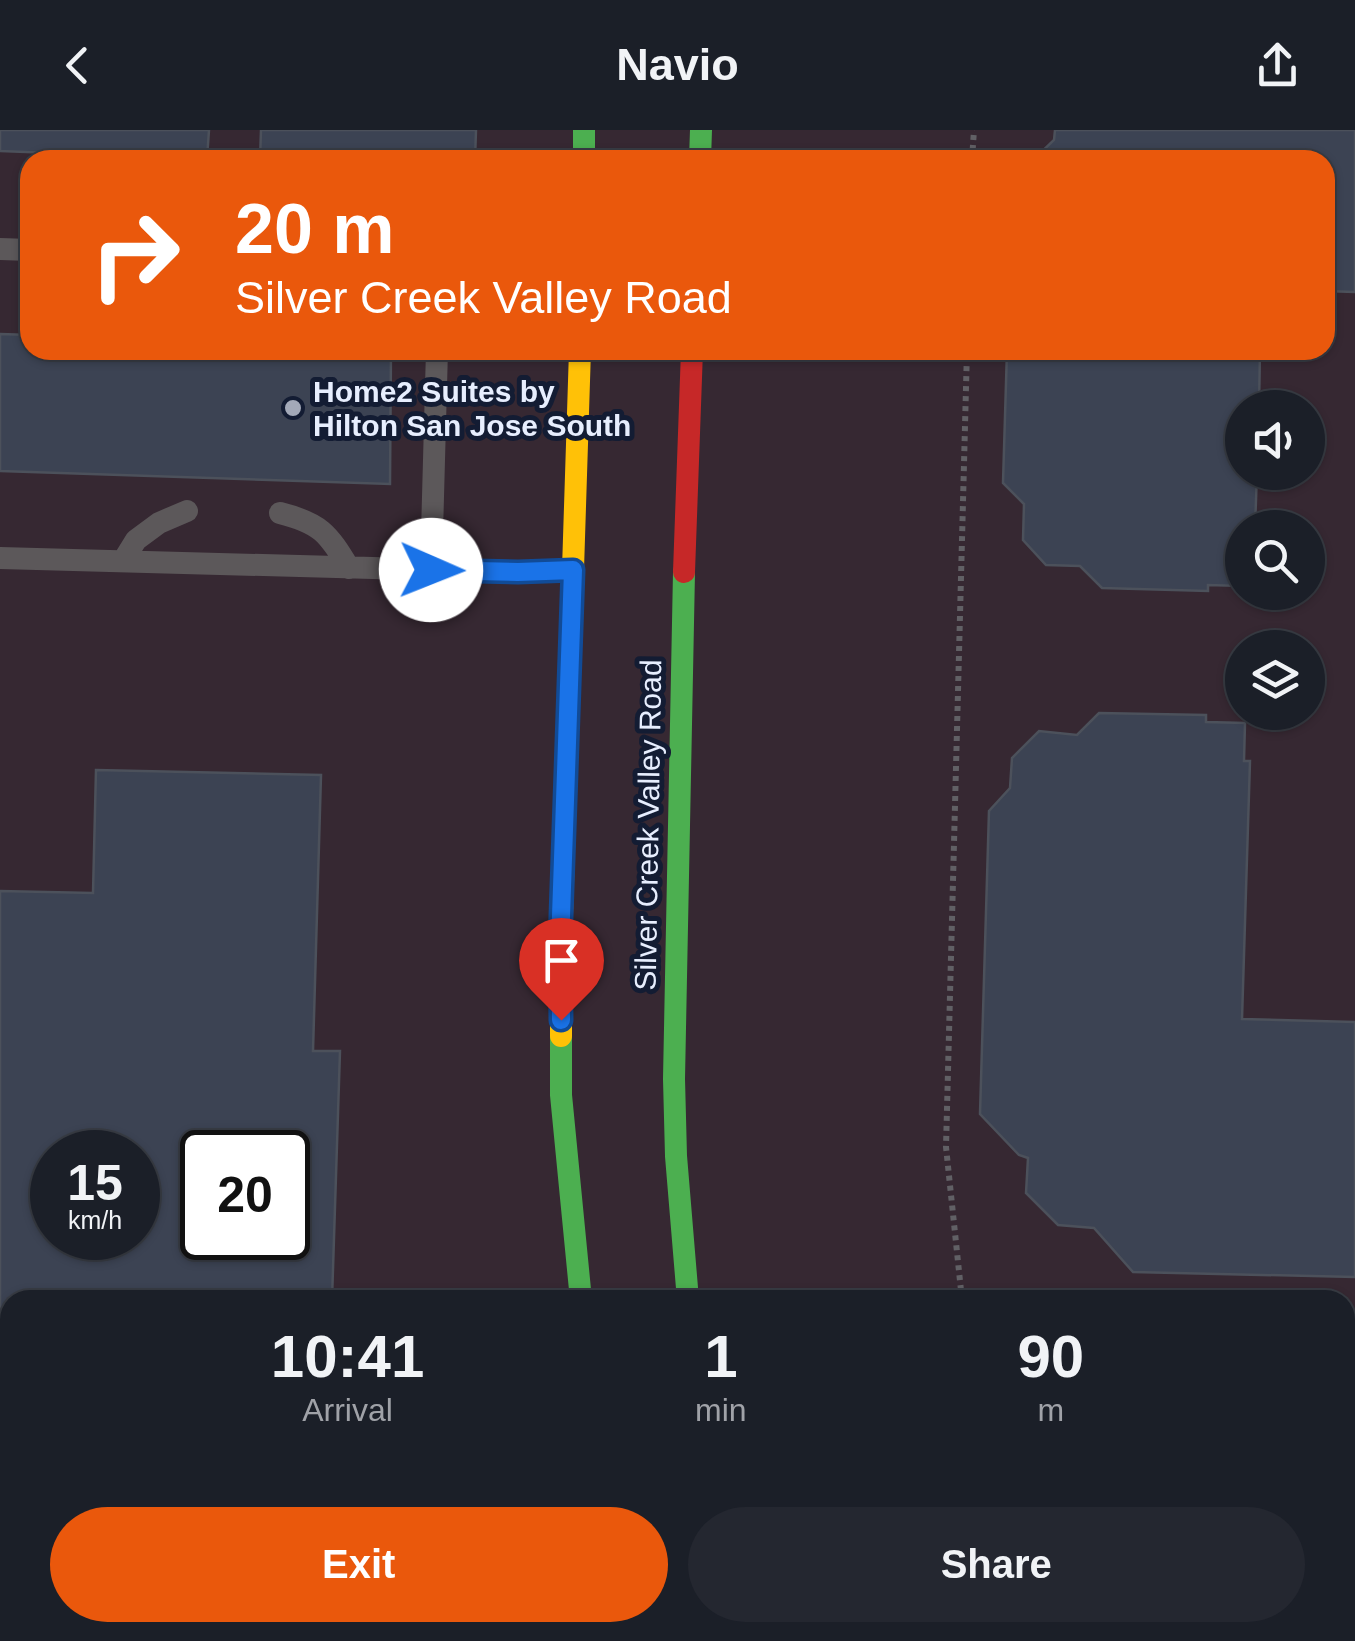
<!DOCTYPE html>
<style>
:root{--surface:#1b1f28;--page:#242730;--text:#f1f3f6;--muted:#a0a2a8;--line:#393d45;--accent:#ea580c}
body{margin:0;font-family:Arial,sans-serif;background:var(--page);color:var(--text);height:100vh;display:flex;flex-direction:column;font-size:38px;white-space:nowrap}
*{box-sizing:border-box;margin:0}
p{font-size:32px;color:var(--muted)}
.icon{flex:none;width:55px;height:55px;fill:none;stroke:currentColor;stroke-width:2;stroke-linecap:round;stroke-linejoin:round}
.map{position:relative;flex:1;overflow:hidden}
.panel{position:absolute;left:0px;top:1160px;width:1355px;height:352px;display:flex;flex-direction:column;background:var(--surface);border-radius:30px 30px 0 0;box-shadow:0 2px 8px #0004,0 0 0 2px var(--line)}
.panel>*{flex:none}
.top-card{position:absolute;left:20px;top:20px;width:1315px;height:210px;border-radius:30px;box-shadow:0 2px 8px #0004,0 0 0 2px var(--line);background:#ea580c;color:#fff;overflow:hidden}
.tools{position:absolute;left:1225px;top:260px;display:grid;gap:20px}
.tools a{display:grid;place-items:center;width:100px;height:100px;border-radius:50%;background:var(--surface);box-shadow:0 2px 8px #0004,0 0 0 2px var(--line);font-size:50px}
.speed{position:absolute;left:30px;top:1000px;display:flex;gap:20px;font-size:50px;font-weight:700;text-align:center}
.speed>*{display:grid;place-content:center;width:130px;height:130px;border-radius:50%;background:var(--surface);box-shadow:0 2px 8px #0004,0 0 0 2px var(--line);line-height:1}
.speed small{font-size:25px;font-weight:400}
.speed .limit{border:5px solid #111;border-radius:15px;background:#fff;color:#111}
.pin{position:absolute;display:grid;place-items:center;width:85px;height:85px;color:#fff;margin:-102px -42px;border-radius:50% 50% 50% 0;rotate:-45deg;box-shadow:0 0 10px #0007}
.pin .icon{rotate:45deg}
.me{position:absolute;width:110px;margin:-55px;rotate:91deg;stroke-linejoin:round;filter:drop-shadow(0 0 8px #0008)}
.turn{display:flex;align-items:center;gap:35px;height:210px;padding:0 50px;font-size:45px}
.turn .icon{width:130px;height:130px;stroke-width:2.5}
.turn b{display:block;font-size:70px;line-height:85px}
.eta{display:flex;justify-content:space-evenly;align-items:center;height:170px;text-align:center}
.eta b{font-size:60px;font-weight:700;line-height:70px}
.action{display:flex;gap:20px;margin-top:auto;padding:20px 50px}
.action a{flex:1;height:115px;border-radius:60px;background:var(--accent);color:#fff;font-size:40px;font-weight:700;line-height:115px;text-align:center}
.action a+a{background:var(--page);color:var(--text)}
header{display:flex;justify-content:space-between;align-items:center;height:130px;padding:0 50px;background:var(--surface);font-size:45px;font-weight:700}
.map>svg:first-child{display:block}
.commercial{fill:#362832;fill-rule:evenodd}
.building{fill:#3c4353;stroke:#4c515b;stroke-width:2.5;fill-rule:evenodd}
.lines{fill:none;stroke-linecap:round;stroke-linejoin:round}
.path{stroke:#616065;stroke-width:6;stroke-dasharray:5 5;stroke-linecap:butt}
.lane{stroke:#5c585a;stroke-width:22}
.fast{stroke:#4caf50;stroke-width:22}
.slow{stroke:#ffc107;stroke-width:22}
.jam{stroke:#c62828;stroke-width:22}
.route-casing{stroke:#114b97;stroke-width:25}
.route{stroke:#1a73e8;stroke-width:18}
.poi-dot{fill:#a3a9b8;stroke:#131c33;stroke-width:4}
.labels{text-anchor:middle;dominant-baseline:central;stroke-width:10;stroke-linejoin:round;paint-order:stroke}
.poi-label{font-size:30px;font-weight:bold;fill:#e7eefe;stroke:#131c33;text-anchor:start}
.street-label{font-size:30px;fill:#e7eefe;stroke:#131c33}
</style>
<header><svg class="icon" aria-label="back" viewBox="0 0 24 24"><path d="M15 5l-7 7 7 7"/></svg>Navio<svg class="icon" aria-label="share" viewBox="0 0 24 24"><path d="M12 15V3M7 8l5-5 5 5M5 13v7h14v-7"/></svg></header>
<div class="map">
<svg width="1355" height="1511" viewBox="0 0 1355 1511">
<rect width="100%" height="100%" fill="#242935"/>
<path class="commercial" d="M0,0H1355V1511H0ZM30,30H1325V220H30ZM1242,278H1308V342H1242ZM1242,398H1308V462H1242ZM1242,518H1308V582H1242ZM52,1022H138V1108H52ZM202,1022H288V1108H202ZM10,1170H1345V1502H10Z"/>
<path class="building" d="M0,0H209L207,29L0,21Z
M261,0H476L475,30H260Z
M1055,0H1355V162L1325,161V30H1033L1054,10Z
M0,204L30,205V220H391L390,354L0,341Z
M1007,220H1260L1259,278H1242V342H1257L1255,398H1242V456L1208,455V461L1102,458L1080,436L1046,435L1023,410L1024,374L1003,353Z
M1099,583L1206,585V592L1245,593L1244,631H1250L1242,889L1355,892V1147L1133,1142L1094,1098L1058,1095L1026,1063L1028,1028L1019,1025L980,984L989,681L1010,658L1012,628L1039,601L1077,605Z
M96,640L321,645L313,921H340L332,1170H10V1267H0V761L93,763ZM52,1022H138V1108H52ZM202,1022H288V1108H202Z"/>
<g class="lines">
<path class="path" d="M972,30L974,0
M962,1170L946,1017L967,220
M1345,1198H1355"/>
<path class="lane" d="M0,119L30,120
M280,383C320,393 328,403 349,438
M0,428L518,442L573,440
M123,431L136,410L159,393L187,381
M431,440L437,220"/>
<path class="fast" d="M584,0V30
M700,30L701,0
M684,442L674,949L676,1026L688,1170
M561,906V965L581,1170
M1345,1451L1355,1450
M16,1502L280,1511
M624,1502L625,1511
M732,1511L804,1502"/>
<path class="slow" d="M561,906V815L580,220
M426,1511L436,1502"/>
<path class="jam" d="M684,442L692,220"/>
</g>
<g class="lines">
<defs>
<path id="route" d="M431,440L518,442L573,440L560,815L561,890"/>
</defs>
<use href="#route" class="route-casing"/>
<use href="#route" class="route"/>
</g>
<circle class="poi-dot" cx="293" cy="278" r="10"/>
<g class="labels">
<g class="poi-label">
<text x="313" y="261">Home2 Suites by<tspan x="313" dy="34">Hilton San Jose South</tspan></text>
</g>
<g class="street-label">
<text transform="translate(648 695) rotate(-89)">Silver Creek Valley Road</text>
</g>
</g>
</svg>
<div class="tools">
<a><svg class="icon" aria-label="sound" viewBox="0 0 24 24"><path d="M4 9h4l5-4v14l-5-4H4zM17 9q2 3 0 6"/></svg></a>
<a><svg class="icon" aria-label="search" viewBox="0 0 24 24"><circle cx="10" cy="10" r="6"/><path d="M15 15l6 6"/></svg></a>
<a><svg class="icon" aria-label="layers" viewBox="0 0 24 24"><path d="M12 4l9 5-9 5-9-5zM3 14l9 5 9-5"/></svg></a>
</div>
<div class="speed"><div>15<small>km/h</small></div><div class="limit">20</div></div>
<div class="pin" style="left:561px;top:890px;background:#d93025"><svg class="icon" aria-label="arrive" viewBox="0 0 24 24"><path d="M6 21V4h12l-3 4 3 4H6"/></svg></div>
<svg class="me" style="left:431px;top:440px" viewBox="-20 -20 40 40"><circle r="19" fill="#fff"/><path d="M0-13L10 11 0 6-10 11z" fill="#1a73e8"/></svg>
<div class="top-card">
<div class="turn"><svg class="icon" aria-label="right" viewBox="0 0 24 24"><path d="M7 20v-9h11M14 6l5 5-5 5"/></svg><div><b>20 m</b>Silver Creek Valley Road</div></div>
</div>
<section class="panel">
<div class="eta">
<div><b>10:41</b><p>Arrival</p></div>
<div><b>1</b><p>min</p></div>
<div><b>90</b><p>m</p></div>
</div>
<div class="action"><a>Exit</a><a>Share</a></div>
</section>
</div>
